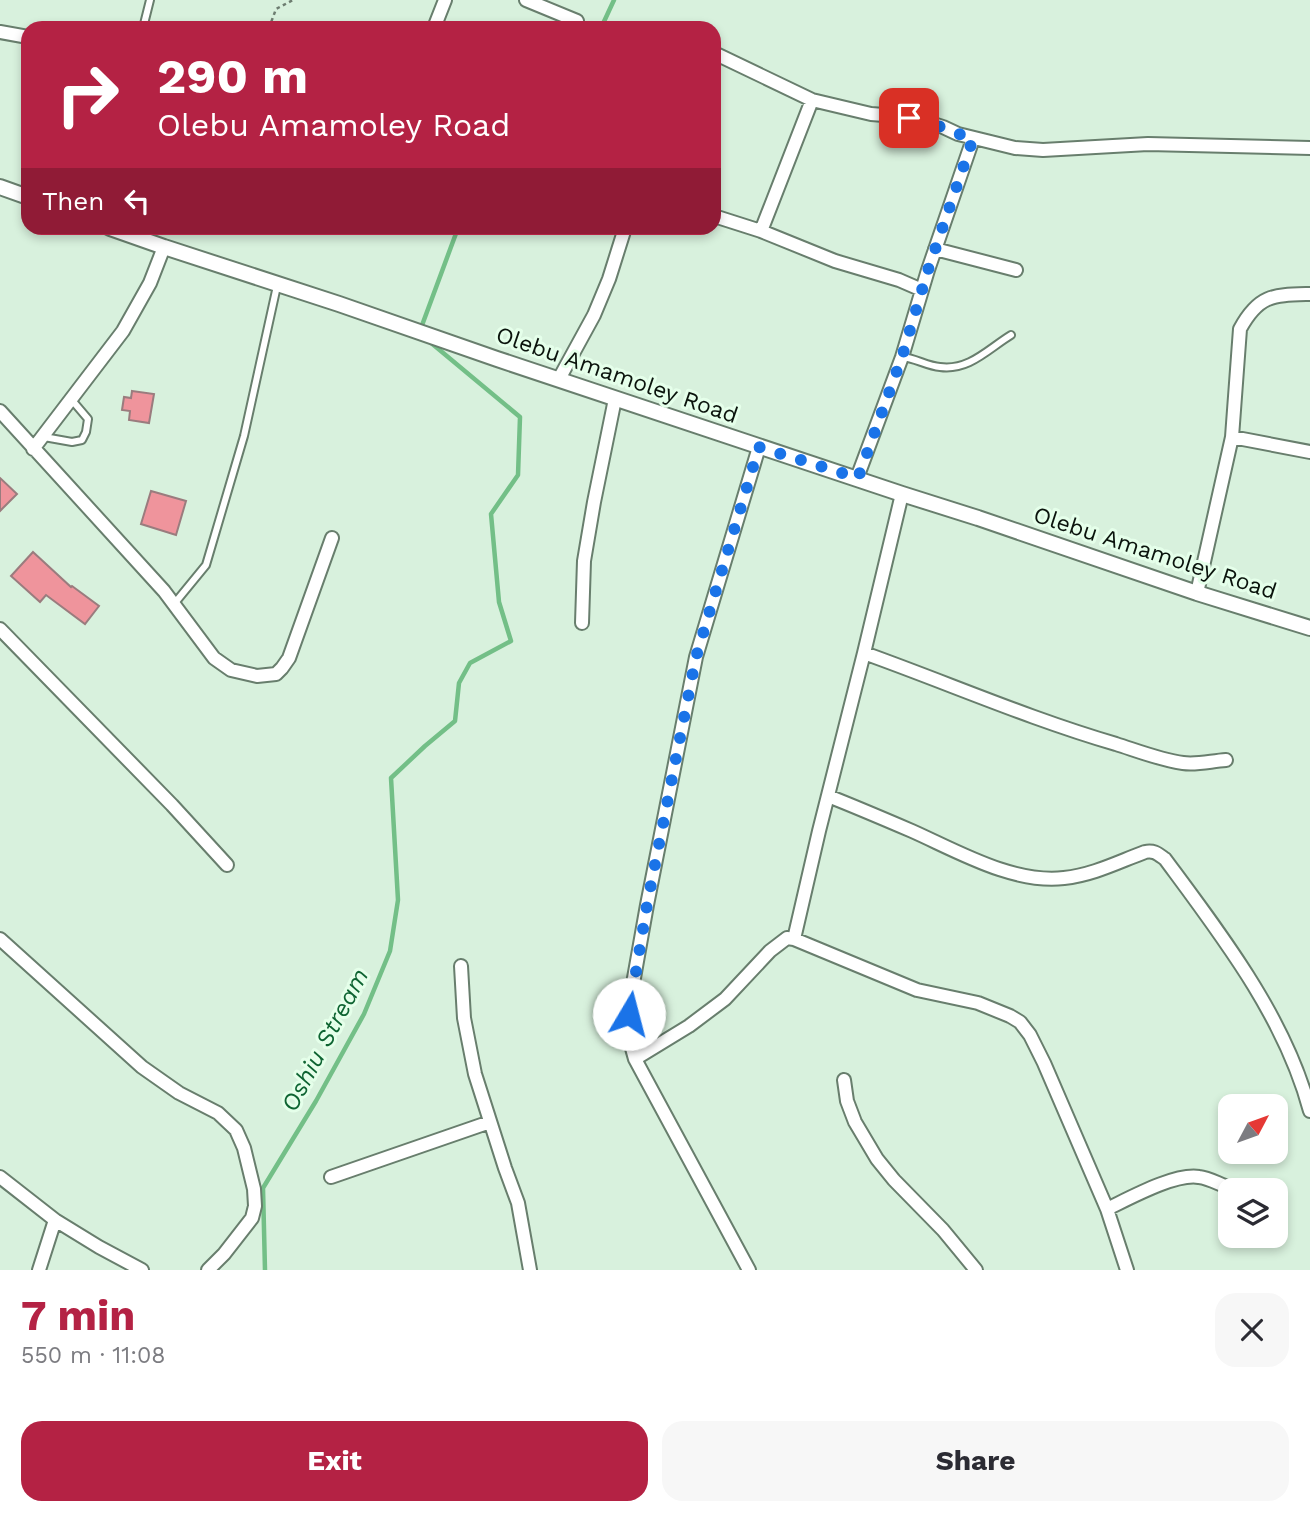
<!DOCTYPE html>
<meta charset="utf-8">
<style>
:root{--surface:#fff;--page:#f7f7f7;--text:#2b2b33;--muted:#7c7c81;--accent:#b42244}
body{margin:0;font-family:"Work Sans",sans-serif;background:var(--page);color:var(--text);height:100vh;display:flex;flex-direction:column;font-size:26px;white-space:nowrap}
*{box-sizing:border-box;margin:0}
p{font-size:23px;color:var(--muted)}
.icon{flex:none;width:38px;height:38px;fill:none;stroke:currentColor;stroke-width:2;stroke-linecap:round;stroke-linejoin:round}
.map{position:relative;height:1270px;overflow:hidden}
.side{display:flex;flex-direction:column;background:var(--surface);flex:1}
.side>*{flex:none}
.hud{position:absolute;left:21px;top:21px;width:700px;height:214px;border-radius:21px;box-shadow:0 4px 10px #0003;background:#b42244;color:#fff;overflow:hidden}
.needle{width:46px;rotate:49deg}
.controls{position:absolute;left:1218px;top:1094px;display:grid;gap:14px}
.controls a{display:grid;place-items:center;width:70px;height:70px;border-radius:14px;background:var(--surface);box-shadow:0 4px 10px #0003;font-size:35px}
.pin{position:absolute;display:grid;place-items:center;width:60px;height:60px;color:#fff;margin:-30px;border-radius:14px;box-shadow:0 4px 10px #0006}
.me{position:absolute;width:77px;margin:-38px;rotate:8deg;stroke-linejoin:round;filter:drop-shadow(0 0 5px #0008)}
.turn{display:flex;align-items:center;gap:24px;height:147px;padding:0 21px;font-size:32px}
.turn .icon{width:91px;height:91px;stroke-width:2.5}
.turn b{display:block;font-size:49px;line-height:60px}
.then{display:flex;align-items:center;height:66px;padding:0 21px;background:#0003;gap:14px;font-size:26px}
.round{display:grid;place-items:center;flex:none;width:74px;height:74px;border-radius:21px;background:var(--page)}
.summary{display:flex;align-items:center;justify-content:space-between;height:119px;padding:0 21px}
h1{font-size:42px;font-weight:700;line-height:52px;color:var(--accent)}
.cta{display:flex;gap:14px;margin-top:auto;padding:14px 21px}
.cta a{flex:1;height:80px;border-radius:21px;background:var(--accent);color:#fff;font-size:28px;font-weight:700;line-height:80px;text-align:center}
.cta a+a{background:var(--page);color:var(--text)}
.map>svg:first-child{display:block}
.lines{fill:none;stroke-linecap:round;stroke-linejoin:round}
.stream{stroke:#73bf87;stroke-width:4.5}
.building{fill:#ef949c;stroke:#9a7c7e;stroke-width:2}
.service-casing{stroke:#687e6d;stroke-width:10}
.minor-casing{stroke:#687e6d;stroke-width:16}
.tertiary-casing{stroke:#687e6d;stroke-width:18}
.path{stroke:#6d7d70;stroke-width:2.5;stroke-dasharray:3.5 3.5;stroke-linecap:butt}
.service{stroke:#fff;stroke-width:6}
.minor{stroke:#fff;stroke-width:12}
.tertiary{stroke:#fff;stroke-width:14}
.route{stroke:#1a73e8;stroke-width:12;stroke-dasharray:0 21.6}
.labels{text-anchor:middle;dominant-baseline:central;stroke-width:6;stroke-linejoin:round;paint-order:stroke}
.street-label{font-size:23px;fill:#0a130c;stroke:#e5ffea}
.water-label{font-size:24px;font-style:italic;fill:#0e6432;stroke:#e5ffea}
</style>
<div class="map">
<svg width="1310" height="1270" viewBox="0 0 1310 1270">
<rect width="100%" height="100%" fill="#d8f1dd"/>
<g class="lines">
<path class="stream" d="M601,28L614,0
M421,328L458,228
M265,1270L263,1188L316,1101L364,1014L390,951L398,900L391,778L425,746L455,721L459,683L470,663L511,641L499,602L491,514L518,475L520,417L430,342"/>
</g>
<path class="building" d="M132,391L154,394L149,423L129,420L130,411L122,410L124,397L131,398Z
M0,478L17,494L0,511Z
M151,491L186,501L176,535L141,524Z
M33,552L71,587L72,586L99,606L85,624L46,595L40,602L11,576Z"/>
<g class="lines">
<defs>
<path id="service" d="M143,28L150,0
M902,357C915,358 927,366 940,367C969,371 988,349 1011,335
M44,437L72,442L82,440L86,432L88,419L71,399
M174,604L206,565L244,436L277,286"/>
<path id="minor" d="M526,0L577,21
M434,28L445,0
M0,32L28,37
M714,53L812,100L871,114L897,116L921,120L943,127L958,134L1015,148L1043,150L1148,144L1310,148
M714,216L761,231L835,261L899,280L922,290
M761,231L812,100
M935,249L1016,270
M559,379L594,315L609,279L625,228
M0,411L164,591L214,658L231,670L257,676L276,674L282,668L289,658L332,538
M1232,437L1310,452
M33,449L123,331L150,283L164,247
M857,478L902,357L928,270L973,139
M1197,593L1232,437L1240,329C1259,294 1274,295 1310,294
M582,623L584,561L594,502L615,399
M0,629L172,805L227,865
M864,653C948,683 1030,719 1116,744C1138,751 1161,760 1183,763C1197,765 1211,761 1226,760
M828,796C856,807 884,819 912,831C957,851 1013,884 1064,878C1093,875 1118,862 1145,852C1154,850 1158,854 1165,859C1222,936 1285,1017 1310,1111
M0,939L142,1067L179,1093L218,1113L236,1130L244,1148L254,1189L255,1206L252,1218L224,1254L208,1270
M794,939L819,831L864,653L902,494
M461,966L464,1018L475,1074L505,1168L518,1203L530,1270
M635,1059L689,1026L725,999L770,951L787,938L794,939L917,990L978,1003L1010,1016L1020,1022L1030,1035L1044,1063L1107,1209L1127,1270
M844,1080L847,1101L855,1122L877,1159L894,1180L943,1230L976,1270
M0,1177L55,1220L99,1247L142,1270
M331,1177L490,1122
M1107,1209C1130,1198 1175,1173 1199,1177C1208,1178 1217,1183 1225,1186
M39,1270L55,1220
M749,1270L635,1059L630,1041L629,1014L634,978L647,905L696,657L759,447"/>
<path id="tertiary" d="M0,187L28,197
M110,228L164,247L339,304L497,359L902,494L978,518L1197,593L1310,628"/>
</defs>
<use href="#service" class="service-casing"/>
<use href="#minor" class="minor-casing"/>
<use href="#tertiary" class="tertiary-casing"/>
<path class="path" d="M269,28L276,9L293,0"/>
<use href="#service" class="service"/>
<use href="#minor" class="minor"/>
<use href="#tertiary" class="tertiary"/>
</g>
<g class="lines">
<path class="route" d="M629,1014L647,905L696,657L759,447L858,478L902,357L928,270L973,139C952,132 932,122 909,118"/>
</g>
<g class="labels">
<g class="street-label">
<text transform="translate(617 375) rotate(19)">Olebu Amamoley Road</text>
<text transform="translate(1155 553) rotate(18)">Olebu Amamoley Road</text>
</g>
<g class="water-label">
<text transform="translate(325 1040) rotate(-62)">Oshiu Stream</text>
</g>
</g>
</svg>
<div class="controls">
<a><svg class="needle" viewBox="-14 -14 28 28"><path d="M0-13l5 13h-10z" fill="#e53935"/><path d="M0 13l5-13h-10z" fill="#7c7c81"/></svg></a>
<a><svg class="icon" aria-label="layers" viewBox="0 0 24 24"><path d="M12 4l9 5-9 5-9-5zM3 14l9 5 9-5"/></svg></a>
</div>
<div class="pin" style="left:909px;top:118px;background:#d93025"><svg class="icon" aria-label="arrive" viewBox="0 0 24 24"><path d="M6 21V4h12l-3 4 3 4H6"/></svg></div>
<svg class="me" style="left:629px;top:1014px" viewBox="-20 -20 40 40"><circle r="19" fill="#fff"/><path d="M0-13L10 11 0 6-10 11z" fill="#1a73e8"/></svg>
<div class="hud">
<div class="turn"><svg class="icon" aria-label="right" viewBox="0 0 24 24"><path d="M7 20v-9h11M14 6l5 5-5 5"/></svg><div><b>290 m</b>Olebu Amamoley Road</div></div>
<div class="then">Then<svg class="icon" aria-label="left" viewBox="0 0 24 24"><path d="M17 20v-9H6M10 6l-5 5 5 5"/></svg></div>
</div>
</div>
<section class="side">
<div class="summary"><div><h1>7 min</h1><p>550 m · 11:08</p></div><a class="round"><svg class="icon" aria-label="close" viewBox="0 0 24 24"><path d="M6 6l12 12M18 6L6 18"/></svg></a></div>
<div class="cta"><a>Exit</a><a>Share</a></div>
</section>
